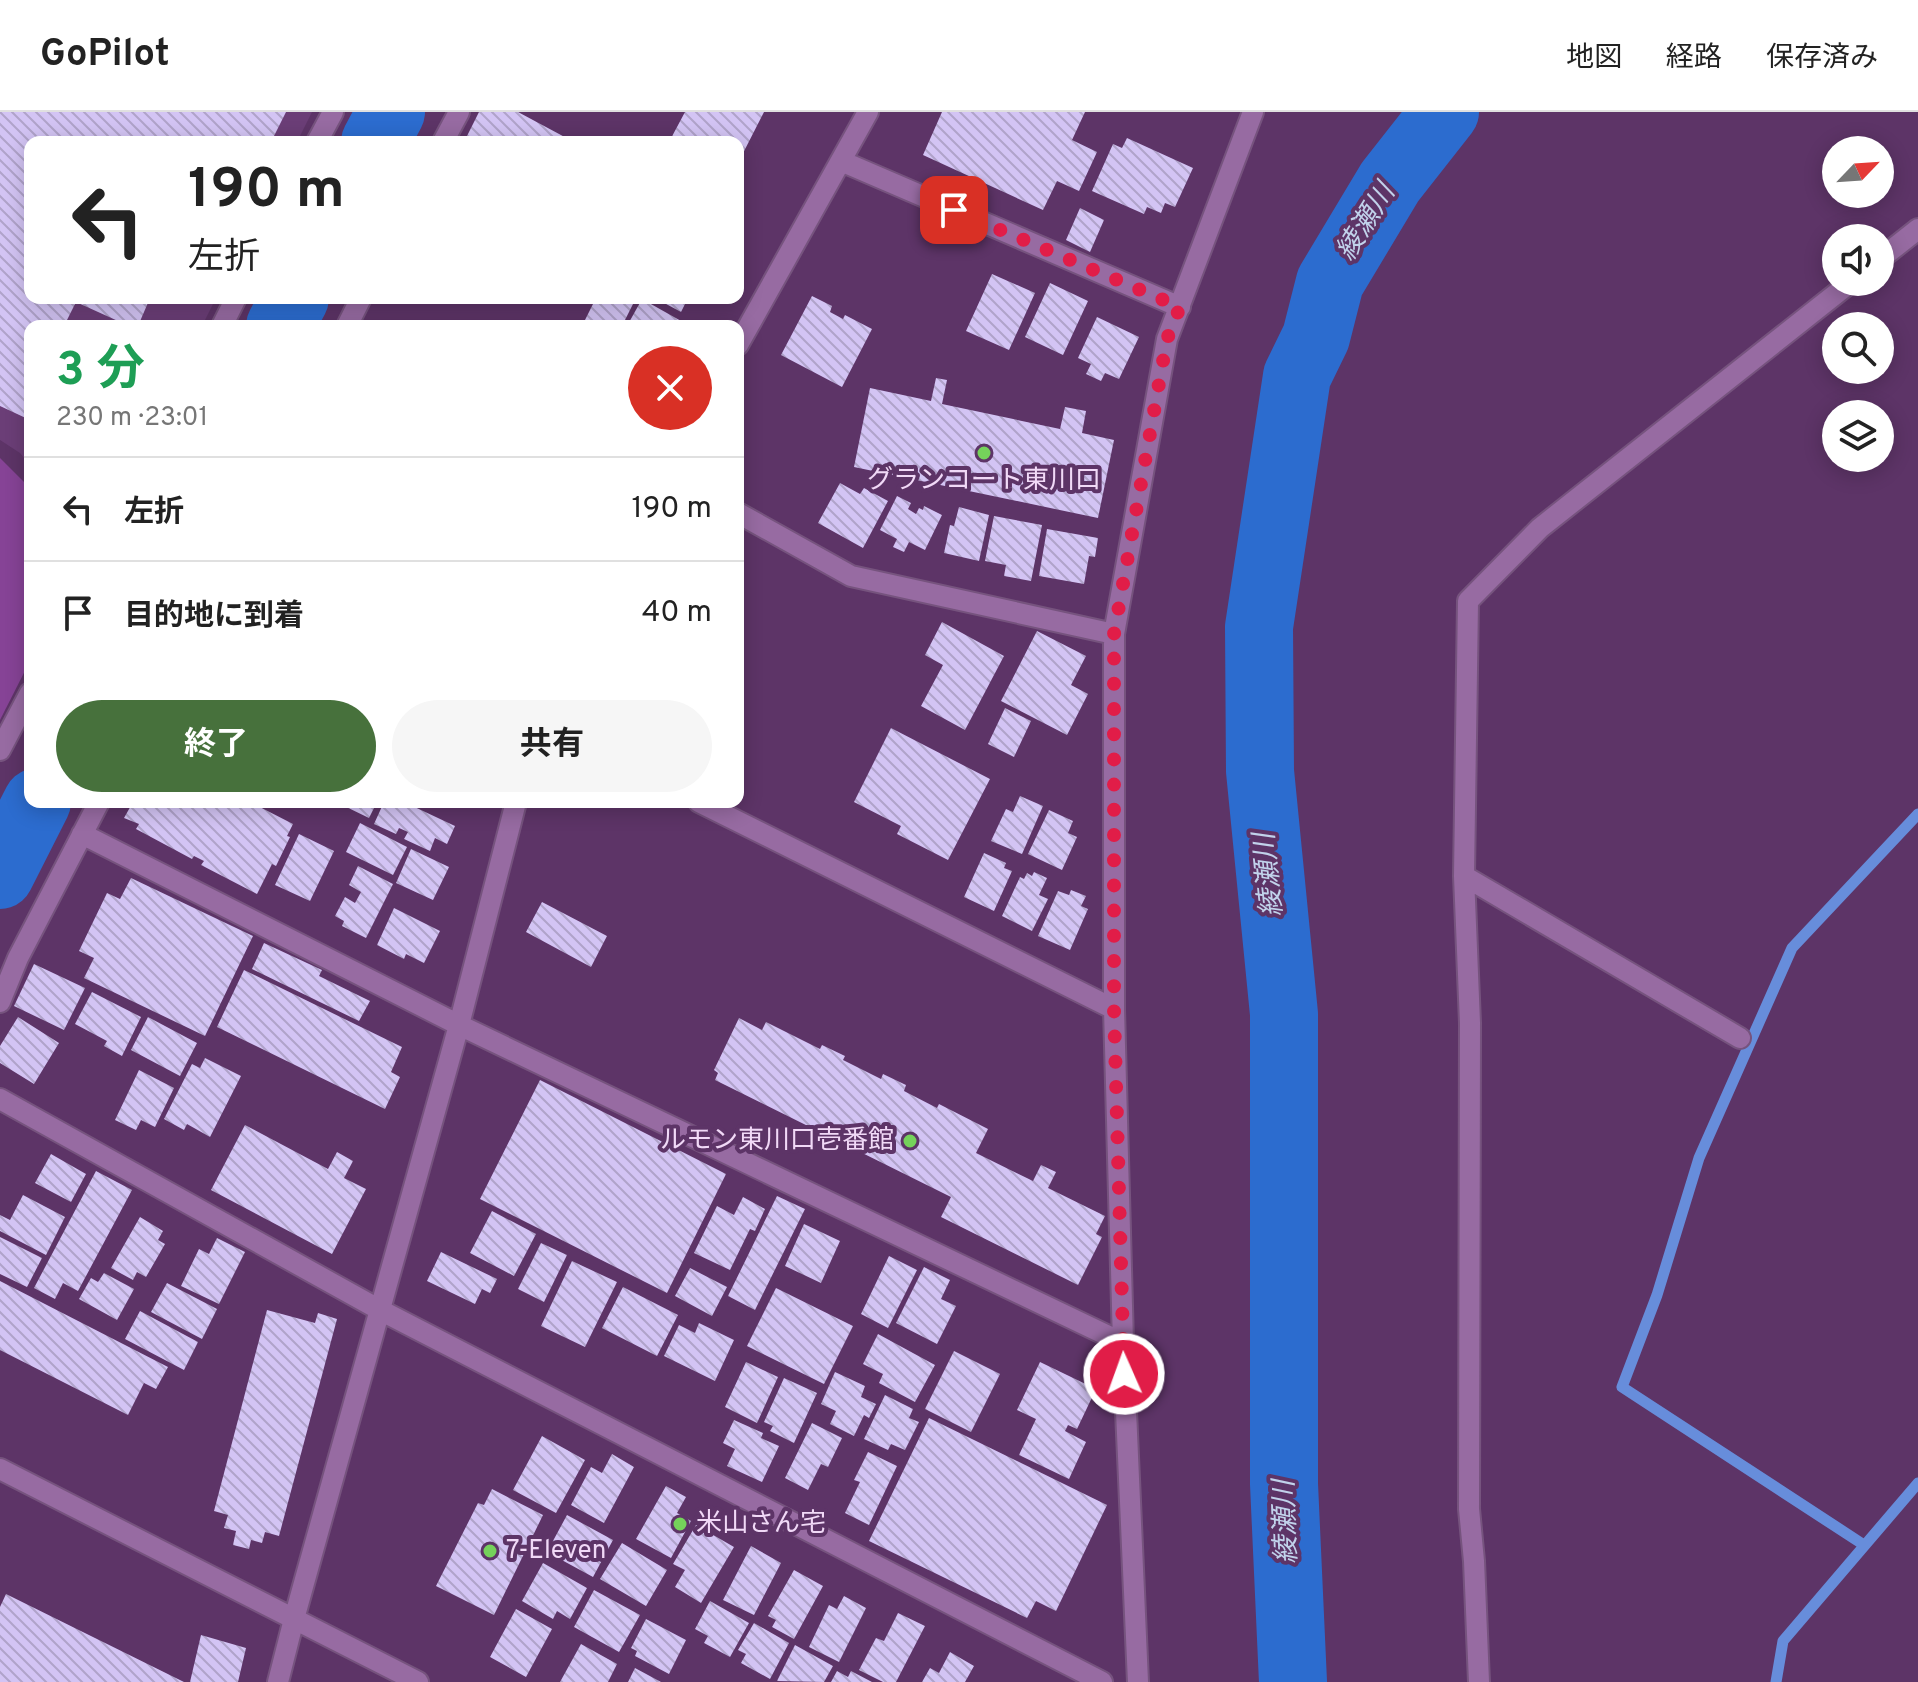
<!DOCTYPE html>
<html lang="ja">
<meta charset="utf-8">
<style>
:root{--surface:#fff;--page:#f6f6f6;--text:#222;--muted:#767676;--line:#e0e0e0;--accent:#47713c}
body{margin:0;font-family:Overpass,"Noto Sans JP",sans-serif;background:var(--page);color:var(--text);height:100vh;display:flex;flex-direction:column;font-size:30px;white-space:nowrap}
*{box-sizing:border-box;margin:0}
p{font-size:26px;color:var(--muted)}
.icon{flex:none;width:44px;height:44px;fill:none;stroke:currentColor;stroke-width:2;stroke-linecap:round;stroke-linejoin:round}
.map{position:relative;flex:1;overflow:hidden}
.panel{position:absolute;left:24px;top:208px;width:720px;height:488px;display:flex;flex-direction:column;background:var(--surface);border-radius:16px;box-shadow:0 4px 20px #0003}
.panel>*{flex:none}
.hud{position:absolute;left:24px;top:24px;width:720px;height:168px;border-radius:16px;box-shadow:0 4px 20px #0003;background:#fff;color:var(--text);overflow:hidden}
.needle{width:52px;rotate:65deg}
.tools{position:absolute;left:1822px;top:24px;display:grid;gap:16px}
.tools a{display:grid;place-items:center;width:72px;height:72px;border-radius:50%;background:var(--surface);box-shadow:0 4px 20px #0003;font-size:40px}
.pin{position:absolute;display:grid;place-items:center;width:68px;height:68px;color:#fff;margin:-34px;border-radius:16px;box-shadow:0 4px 12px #0006}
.me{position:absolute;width:88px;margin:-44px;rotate:358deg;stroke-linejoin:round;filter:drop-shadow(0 0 6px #0008)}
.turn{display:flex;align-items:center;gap:28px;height:168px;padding:0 32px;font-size:36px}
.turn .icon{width:104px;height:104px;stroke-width:2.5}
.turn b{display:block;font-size:56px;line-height:68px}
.round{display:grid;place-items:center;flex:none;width:84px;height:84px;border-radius:42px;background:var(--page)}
.overview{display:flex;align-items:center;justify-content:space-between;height:136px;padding:0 32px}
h1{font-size:48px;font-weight:700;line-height:60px;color:#1e9e55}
.cta{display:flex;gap:16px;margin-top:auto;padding:16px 32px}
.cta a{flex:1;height:92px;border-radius:48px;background:var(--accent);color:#fff;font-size:32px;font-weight:700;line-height:92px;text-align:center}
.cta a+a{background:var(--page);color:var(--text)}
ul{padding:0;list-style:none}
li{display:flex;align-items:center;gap:24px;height:104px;padding:0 32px;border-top:2px solid var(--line)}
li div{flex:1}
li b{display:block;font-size:30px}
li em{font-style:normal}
header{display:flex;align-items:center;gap:48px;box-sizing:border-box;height:112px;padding:0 40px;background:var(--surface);border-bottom:2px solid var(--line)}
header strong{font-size:38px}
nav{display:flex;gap:44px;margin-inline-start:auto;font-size:28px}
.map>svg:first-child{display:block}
.built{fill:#6b3e77}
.park{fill:#864396}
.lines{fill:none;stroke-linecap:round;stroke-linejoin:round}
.stream{stroke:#678ddb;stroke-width:11}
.river{stroke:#2c6ccf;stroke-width:68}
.building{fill:url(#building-back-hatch)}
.minor-casing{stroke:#76537e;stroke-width:24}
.minor{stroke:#976ba2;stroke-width:20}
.route{stroke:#e11d48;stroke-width:14;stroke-dasharray:0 25.2}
.poi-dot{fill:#75d25b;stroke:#5d3467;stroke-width:3}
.labels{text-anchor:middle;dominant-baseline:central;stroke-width:8;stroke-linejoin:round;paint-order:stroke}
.poi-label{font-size:26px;fill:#f1d9f7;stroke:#5d3467;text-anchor:start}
.water-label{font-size:28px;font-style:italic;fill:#c1d2eb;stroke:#5d3467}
</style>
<header>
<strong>GoPilot</strong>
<nav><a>地図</a><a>経路</a><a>保存済み</a></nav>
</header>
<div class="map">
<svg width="1918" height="1570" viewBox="0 0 1918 1570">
<defs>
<pattern id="building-back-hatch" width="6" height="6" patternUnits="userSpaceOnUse" patternTransform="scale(2)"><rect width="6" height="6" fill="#d3c4f4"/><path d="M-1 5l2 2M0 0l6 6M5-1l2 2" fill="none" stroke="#b0a3ca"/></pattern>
</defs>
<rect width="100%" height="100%" fill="#5d3467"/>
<path class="built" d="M0,0H312L297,30H30V186H216L202,214H30V353L20,341L0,328Z"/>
<path class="park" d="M0,346L30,376V549L0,608Z"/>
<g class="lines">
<path class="stream" d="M1864,1433L1622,1275L1657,1183L1699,1046L1792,836L1918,702
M1776,1570L1783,1529L1918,1371"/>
<path class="river" d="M375,30L391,0
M280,214L295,186
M0,763L37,690
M1293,1570L1284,1372V902L1260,659L1259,515L1297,264L1316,225L1330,170L1390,70L1445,0"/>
</g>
<path class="building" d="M0,0H286L271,30H30V186H150L138,214H129L76,190L64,214H30V308L0,294Z
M479,0H518L574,30H464Z
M685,0H764L738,51V30H669Z
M942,0H1085L1072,28L1097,40L1079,79L1057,69L1043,98L923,43Z
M1127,26L1193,56L1175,95L1165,91L1161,101L1147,95L1144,102L1092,79L1113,32L1122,36Z
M1080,96L1104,108L1090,140L1066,128Z
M992,162L1035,181L1009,238L966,219Z
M1050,171L1088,189L1063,243L1025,225Z
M812,184L832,194L830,200L843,207L845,203L872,217L842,275L781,243Z
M596,186H636L622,214H582Z
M655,186H688L681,200Z
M642,187L690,214H627Z
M1097,205L1139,225L1119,267L1105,261L1101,269L1086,262L1091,252L1078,246Z
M936,266L947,268L942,292L1060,317L1065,295L1086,299L1082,321L1114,328L1098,406L854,355L870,276L931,289Z
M840,371L860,382L864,376L888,389L863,436L818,411Z
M897,384L911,391L908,397L916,402L919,396L923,398L924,394L942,403L925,438L909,430L904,440L893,435L897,427L880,418Z
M959,395L989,403L979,449L944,441L950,413L954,414Z
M994,404L1042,413L1031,469L1004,464L1006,453L985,449Z
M1047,417L1098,426L1095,445L1089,444L1084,472L1039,464Z
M942,510L1004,544L965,618L921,594L943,553L925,543Z
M1037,519L1086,544L1071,573L1088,582L1067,623L1001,589Z
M1005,596L1031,609L1014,645L988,632Z
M891,616L990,667L948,748L897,722L901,714L854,690Z
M1020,684L1043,694L1022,742L991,729L1006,697L1013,700Z
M133,690H250L293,712L287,724L290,725L276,754L272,752L257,782L201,753L204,749L194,744L192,747L136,717L139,712L124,706Z
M336,690H377L369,706Z
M384,690H404L455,714L447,732L435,726L430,739L404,727L408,720L399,716L396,722L374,712Z
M1049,698L1073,709L1068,721L1077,725L1062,758L1028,742Z
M360,711L407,735L393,763L346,740Z
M299,722L334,739L310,789L275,773Z
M411,737L449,755L433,788L396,771Z
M984,741L1006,751L1004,756L1012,759L994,799L964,785Z
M358,754L393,772L366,826L342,814L344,809L335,804L345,785L355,791L361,780L349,773Z
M1034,760L1047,766L1039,783L1048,787L1032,819L1002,804L1020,765L1024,767L1027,761L1032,764Z
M131,766L253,824L205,924L84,866L94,846L79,839L107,781L120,787Z
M1071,778L1086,784L1081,794L1088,797L1070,838L1038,824L1058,779L1069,783Z
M542,790L607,824L591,855L526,820Z
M394,796L440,819L424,851L406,842L404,847L377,833Z
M264,831L322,858L319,864L370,889L359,909L252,857Z
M34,852L85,876L64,918L14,894Z
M244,858L402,935L391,960L400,965L385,997L217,915Z
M92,880L141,905L122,944L104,934L107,929L75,912Z
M18,905L59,931L34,972L0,951V934Z
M148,905L197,931L180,964L131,938Z
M739,906L762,918L766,910L820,937L822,933L845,944L843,948L881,967L883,962L906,973L904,979L937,996L939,992L988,1017L976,1041L1033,1069L1041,1053L1056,1060L1048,1076L1105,1104L1096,1122L1102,1125L1078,1173L941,1105L951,1085L715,968L718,961L714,958Z
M205,946L241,964L210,1025L187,1012L184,1018L164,1007L192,952L200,956Z
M139,958L174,976L155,1015L141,1008L136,1018L115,1008Z
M540,968L726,1062L667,1181L480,1087Z
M245,1013L328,1057L337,1040L353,1049L344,1066L366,1077L332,1142L211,1078Z
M51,1042L86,1062L71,1090L35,1071Z
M96,1059L132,1078L78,1179L63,1171L55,1187L34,1176Z
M23,1083L65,1105L46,1143L0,1119V1103L10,1108Z
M777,1084L805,1097L755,1198L728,1184Z
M743,1085L765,1097L755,1119L750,1117L730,1158L694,1141L717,1094L734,1103Z
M492,1099L536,1122L514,1164L470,1141Z
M140,1105L163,1119L158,1128L165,1132L146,1165L137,1160L133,1168L111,1156Z
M804,1112L840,1129L821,1171L785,1154Z
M0,1125L42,1146L27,1175L0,1162Z
M217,1126L245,1140L219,1192L181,1174L199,1137L209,1142Z
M541,1131L567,1143L544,1190L518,1177Z
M441,1140L497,1167L490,1181L482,1177L475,1192L427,1169Z
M889,1144L917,1158L888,1216L861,1202Z
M572,1149L617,1170L585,1235L541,1214Z
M924,1155L950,1168L941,1187L956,1194L937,1232L896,1211Z
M690,1156L727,1175L712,1204L675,1184Z
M104,1161L134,1177L117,1208L79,1187L91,1166L98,1170Z
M0,1169L168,1255L156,1277L144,1271L128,1303L0,1238Z
M167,1171L217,1197L202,1227L151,1200Z
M623,1175L678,1203L657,1244L602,1216Z
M776,1176L853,1214L824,1272L747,1234Z
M267,1198L315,1211L318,1201L337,1207L279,1424L265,1420L262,1431L251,1428L249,1437L233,1433L236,1419L224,1416L228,1403L214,1399Z
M140,1199L198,1230L184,1258L125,1227Z
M699,1211L734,1228L715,1269L664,1244L679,1213L695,1221Z
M878,1222L935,1253L915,1290L879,1271L883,1262L863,1252Z
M954,1239L1000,1262L971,1320L925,1297Z
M746,1250L778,1265L757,1311L725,1295Z
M1040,1250L1096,1277L1077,1317L1068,1313L1065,1319L1086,1330L1069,1367L1019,1343L1036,1307L1017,1298Z
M835,1260L865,1274L861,1285L876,1292L869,1306L864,1303L854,1324L830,1312L836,1299L821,1292Z
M784,1266L817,1281L794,1331L770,1319L773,1314L764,1310Z
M885,1283L913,1297L909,1306L919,1310L905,1338L891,1332L888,1338L864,1327Z
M929,1306L1107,1393L1056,1499L1036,1489L1027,1506L869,1429Z
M734,1308L763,1321L761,1326L779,1334L762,1370L727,1354L735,1337L723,1331Z
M812,1311L842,1326L828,1355L821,1352L808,1378L785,1366Z
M542,1324L585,1348L556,1401L513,1378Z
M868,1340L897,1354L869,1413L845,1401L860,1370L854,1368Z
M612,1342L634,1355L604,1411L571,1393L591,1355L602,1361Z
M666,1374L686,1385L677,1401L691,1409L671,1446L636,1427Z
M492,1377L543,1403L494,1503L436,1474L478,1391L484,1393Z
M567,1403L613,1428L593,1465L547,1440Z
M696,1413L734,1435L701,1491L675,1475L685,1458L673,1452Z
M622,1431L667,1458L646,1494L600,1467Z
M751,1434L781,1451L754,1503L723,1488Z
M543,1451L587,1476L570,1507L557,1499L553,1507L522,1489Z
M794,1458L823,1474L794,1527L772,1515L776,1508L768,1504Z
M594,1478L640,1503L619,1540L574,1515Z
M6,1482L184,1570H0V1495Z
M844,1484L866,1496L839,1550L809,1535L829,1493L837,1497Z
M710,1489L749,1511L730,1545L704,1531L708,1524L695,1517Z
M516,1497L552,1517L526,1565L490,1545Z
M898,1501L925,1514L896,1570H883L859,1558L876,1526L884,1529Z
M646,1507L686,1528L669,1562L635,1544L637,1539L631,1536Z
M754,1511L789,1531L770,1567L741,1551L746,1542L738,1538Z
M201,1523L246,1536L238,1570H190Z
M581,1532L617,1552L608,1570H560Z
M795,1533L833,1554L824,1570L777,1569Z
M950,1540L974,1554L965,1570H922L930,1556L939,1561Z
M635,1556L661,1570H628Z
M837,1559L848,1565L851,1559L872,1570H831Z"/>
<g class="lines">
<defs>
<path id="minor" d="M317,30L333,0
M443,30L459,0
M841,49L1180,195
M1880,147L1918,117
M222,214L236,186
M347,214L361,186
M738,233L868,0
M738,401L851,464L1114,522
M0,638L30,581
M699,690L1114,897
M82,722L459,913L1123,1231
M1464,764L1740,926
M0,890L18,846L99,690
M0,987L380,1198L1102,1570
M0,1357L418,1570
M278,1570L294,1507L459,913L516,690
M1138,1570L1123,1231L1114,897V522L1167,227L1253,0
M1479,1570L1474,1449L1469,1397L1470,911L1464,764L1468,489L1540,416L1851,170"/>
</defs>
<use href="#minor" class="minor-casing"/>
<use href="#minor" class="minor"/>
</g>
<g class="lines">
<path class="route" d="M954,98L1180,195L1167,227L1114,522V897L1124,1262"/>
</g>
<g class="poi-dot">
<circle cx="984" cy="341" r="8"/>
<circle cx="910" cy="1029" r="8"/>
<circle cx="680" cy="1412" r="8"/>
<circle cx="490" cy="1439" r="8"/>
</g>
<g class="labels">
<g class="poi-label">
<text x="984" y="369" text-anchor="middle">グランコート東川口</text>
<text x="894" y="1029" text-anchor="end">ルモン東川口壱番館</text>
<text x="696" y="1412">米山さん宅</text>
<text x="506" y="1439">7-Eleven</text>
</g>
<g class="water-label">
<text transform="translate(1367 111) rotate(-58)">綾瀬川</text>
<text transform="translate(1270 763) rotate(-96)">綾瀬川</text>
<text transform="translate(1287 1410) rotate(-92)">綾瀬川</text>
</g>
</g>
</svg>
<div class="tools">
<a><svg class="needle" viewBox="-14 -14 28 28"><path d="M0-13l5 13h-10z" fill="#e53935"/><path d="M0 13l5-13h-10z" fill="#767676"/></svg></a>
<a><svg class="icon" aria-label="sound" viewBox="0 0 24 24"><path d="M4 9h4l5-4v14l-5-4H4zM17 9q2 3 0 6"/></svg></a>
<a><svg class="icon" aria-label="search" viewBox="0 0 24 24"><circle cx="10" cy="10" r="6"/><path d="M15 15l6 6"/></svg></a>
<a><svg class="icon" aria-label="layers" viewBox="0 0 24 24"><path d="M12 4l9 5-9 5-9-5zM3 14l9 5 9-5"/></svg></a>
</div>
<div class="pin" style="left:954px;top:98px;background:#d93025"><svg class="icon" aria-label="arrive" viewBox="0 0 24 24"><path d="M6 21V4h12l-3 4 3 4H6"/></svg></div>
<svg class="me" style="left:1124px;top:1262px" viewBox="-20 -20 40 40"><circle r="17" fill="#e11d48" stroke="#fff" stroke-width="3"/><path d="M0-11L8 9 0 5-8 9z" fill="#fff"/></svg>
<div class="hud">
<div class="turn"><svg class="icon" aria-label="left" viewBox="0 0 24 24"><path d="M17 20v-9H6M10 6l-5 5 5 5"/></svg><div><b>190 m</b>左折</div></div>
</div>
<section class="panel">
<div class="overview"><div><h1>3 分</h1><p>230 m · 23:01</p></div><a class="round" style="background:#d93025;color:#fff"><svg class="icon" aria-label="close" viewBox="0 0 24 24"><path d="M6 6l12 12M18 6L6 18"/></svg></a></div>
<ul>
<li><svg class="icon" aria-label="left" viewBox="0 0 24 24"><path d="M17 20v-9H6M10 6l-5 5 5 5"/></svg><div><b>左折</b></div><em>190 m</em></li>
<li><svg class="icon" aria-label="arrive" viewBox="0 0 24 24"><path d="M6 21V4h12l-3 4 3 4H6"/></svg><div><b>目的地に到着</b></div><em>40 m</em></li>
</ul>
<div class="cta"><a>終了</a><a>共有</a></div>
</section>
</div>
